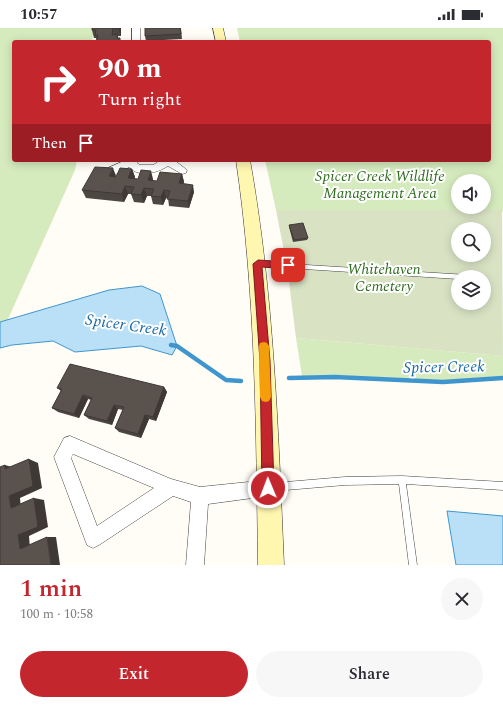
<!DOCTYPE html>
<meta charset="utf-8">
<style>
:root{--surface:#fff;--page:#f7f7f7;--text:#2b2b33;--muted:#7c7c81;--accent:#c4262e}
body{margin:0;font-family:Spectral,serif;background:var(--page);color:var(--text);height:100vh;display:flex;flex-direction:column;font-size:15px;white-space:nowrap}
*{box-sizing:border-box;margin:0}
p{font-size:13px;color:var(--muted)}
.icon{flex:none;width:22px;height:22px;fill:none;stroke:currentColor;stroke-width:2;stroke-linecap:round;stroke-linejoin:round}
.map{position:relative;height:537px;overflow:hidden}
.side{display:flex;flex-direction:column;background:var(--surface);flex:1}
.side>*{flex:none}
.banner{position:absolute;left:12px;top:12px;width:479px;height:122px;border-radius:4px;box-shadow:0 2px 10px #0003;background:#c4262e;color:#fff;overflow:hidden}
.tools{position:absolute;left:451px;top:146px;display:grid;gap:8px}
.tools a{display:grid;place-items:center;width:40px;height:40px;border-radius:50%;background:var(--surface);box-shadow:0 2px 10px #0003;font-size:20px}
.pin{position:absolute;display:grid;place-items:center;width:34px;height:34px;color:#fff;margin:-17px;border-radius:8px;box-shadow:0 2px 6px #0006}
.me{position:absolute;width:44px;margin:-22px;rotate:359deg;stroke-linejoin:round;filter:drop-shadow(0 0 3px #0008)}
.turn{display:flex;align-items:center;gap:14px;height:84px;padding:0 20px;font-size:18px}
.turn .icon{width:52px;height:52px;stroke-width:2.5}
.turn b{display:block;font-size:28px;line-height:34px}
.then{display:flex;align-items:center;height:38px;padding:0 20px;background:#0003;gap:8px;font-size:15px}
.round{display:grid;place-items:center;flex:none;width:42px;height:42px;border-radius:21px;background:var(--page)}
.summary{display:flex;align-items:center;justify-content:space-between;height:68px;padding:0 20px}
h1{font-size:24px;font-weight:600;line-height:30px;color:var(--accent)}
.button{display:flex;gap:8px;margin-top:auto;padding:8px 20px}
.button a{flex:1;height:46px;border-radius:24px;background:var(--accent);color:#fff;font-size:16px;font-weight:600;line-height:46px;text-align:center}
.button a+a{background:var(--page);color:var(--text)}
.status{display:flex;justify-content:space-between;align-items:center;height:28px;padding:0 20px;background:var(--surface);direction:ltr}
.status svg{height:11px;fill:currentColor}
.map>svg:first-child{display:block}
.green{fill:#d5ebbd;fill-rule:evenodd}
.cemetery{fill:#d9e3c4;fill-rule:evenodd}
.water{fill:#b9e0f7;stroke:#3f96cf}
.lines{fill:none;stroke-linecap:round;stroke-linejoin:round}
.stream{stroke:#3f96cf;stroke-width:4.5}
.lane-casing{stroke:#444;stroke-width:1}
.street-casing{stroke:#444;stroke-width:1}
.secondary-casing{stroke:#333;stroke-width:1}
.lane{fill:#fff;fill-rule:evenodd}
.street{fill:#fff;fill-rule:evenodd}
.secondary{fill:#fff6b0;fill-rule:evenodd}
.wall{fill:#4d4742}
.shaded-wall{fill:#3f3936}
.building{fill:#5a524d;stroke:#3f3936}
.route{fill:#c4262e;stroke:#7f191e}
.slow{fill:#f59e0b}
.labels{text-anchor:middle;dominant-baseline:central;stroke-width:4;stroke-linejoin:round;paint-order:stroke}
.park-label{font-size:15px;font-style:italic;fill:#2f6b1f;stroke:#fff}
.water-label{font-size:16px;font-style:italic;fill:#1768a6;stroke:#fff}
</style>
<div class="status"><b>10:57</b><svg viewBox="0 0 49 12"><path d="M0 12V9h3v3zM5 12V6h3v6zM10 12V3h3v9zM15 12V0h3v12zM26 1h20v11H26zM47 4h2v5h-2z"/></svg></div>
<div class="map">
<svg width="503" height="537" viewBox="0 0 503 537">
<rect width="100%" height="100%" fill="#fffdf5"/>
<path class="green" d="M0,0H94L92,14H14V132H77L75,142L0,309Z
M237,0H503V185L502,182H276L265,132H489V14H240ZM458,153H484V179H458Z
M296,310L503,328V349L443,353L335,347L302,348Z"/>
<path class="cemetery" d="M276,182H502L503,328L296,310L287,238ZM458,201H484V227H458ZM458,249H484V275H458Z"/>
<path class="water" d="M142,258L160,266L177,318L172,327L141,318L75,324L53,313L12,317L0,320V294L109,262Z
M447,483L503,488V537H456Z"/>
<g class="lines">
<path class="stream" d="M171,317L177,318L226,352L241,353
M289,350L335,349L443,354L503,350"/>
<defs>
<path id="lane" d="M256,234H258L468,247H470L471,249H458V251L258,238H256L255,236Z
M402,448L503,454V462L406,456L417,537H409L399,456L345,457L274,463L271,462L270,459L271,456L274,455L345,449Z"/>
<path id="street" d="M132,0H140V14H132Z
M126,132H140L137,135L140,137H153L161,132H174L187,142L186,145L182,146L168,138C157,145 139,150 129,139L116,146H108L107,143L108,140Z
M70,408L171,451L200,459L268,452L274,454L276,460L274,466L268,468L208,476L204,537H186L191,474L173,468L99,517L93,520L87,517L54,429L64,410ZM73,426L154,460L97,498L71,430Z"/>
<path id="secondary" d="M213,0H223L226,14H216Z
M236,132H250C274,267 278,400 284,537H258C256,401 256,267 236,132Z"/>
</defs>
<use href="#lane" class="lane-casing"/>
<use href="#street" class="street-casing"/>
<use href="#secondary" class="secondary-casing"/>
<use href="#lane" class="lane"/>
<use href="#street" class="street"/>
<use href="#secondary" class="secondary"/>
</g>
<path class="wall" d="M92,0H121V8H118V10L97,12L96,10H94L92,2Z
M181,0L182,11L146,13L145,8Z
M132,141L135,149L134,151H153V153H157L182,146L184,154L183,155L194,164L189,180L169,178L168,170H166L163,177L153,176L151,168H147L144,175L134,174L131,166H128L124,174L86,170L82,162L116,148L115,149H116Z
M289,197L308,210L307,212L293,214L289,199Z
M164,359L167,364L156,393L149,391L141,410L119,404L115,400L123,382L118,381L112,397L89,391L84,387L91,372L88,371L79,390L58,384L52,380L61,363L57,360Z"/>
<path class="shaded-wall" d="M118,0H121V8Z
M113,140L116,148L112,156L109,148Z
M132,141L135,149L131,158L128,150Z
M151,143L153,151L150,160L148,152Z
M182,146L184,154L181,163L179,155Z
M193,157L194,164L189,180L188,173Z
M125,158L128,166L124,174L122,166Z
M144,160L147,168L144,175L141,167Z
M164,162L166,170L163,177L161,169Z
M164,359L167,364L156,393L153,389Z
M83,367L88,371L79,390L74,386Z
M114,377L118,381L112,397L107,393Z
M145,387L149,391L141,410L138,406Z
M29,431L38,435L42,460L20,470L21,482L11,480L9,468Z
M5,437L15,440L5,441Z
M34,470L44,472L48,499L29,508L30,521H20L18,507Z
M47,509H56L60,537H51Z"/>
<path class="building" d="M92,0H118H113L112,7L117,6V10H120V14H96L98,7H95L96,2H92Z
M145,0H180L181,6L145,8Z
M95,139L113,140L109,148L116,149L120,140L132,141L128,150L138,151L141,142L151,143L148,152L157,153L160,144L182,146L179,155L193,157L188,173L167,171L170,163L164,162L161,169L151,168L154,161L144,160L141,167L131,166L134,159L125,158L122,166L82,162Z
M303,195L308,210L294,212L289,197Z
M70,336L164,359L153,389L145,387L138,406L115,400L124,379L114,377L107,393L84,387L92,370L83,367L74,386L52,380L62,361L57,360Z
M29,431L33,458L9,468L11,480L34,470L38,499L18,507L20,521L47,509L51,537H0V439L5,437V441Z"/>
<path class="route" d="M258,232L288,234L292,237L288,241L262,239L270,333L274,460L272,464L268,466L264,464L262,460L260,333L253,236Z"/>
<path class="slow" d="M264,314L267,315L269,318L271,369L269,373L266,374L262,373L260,369L259,318L260,315Z"/>
<g class="labels">
<g class="park-label">
<text x="380" y="148">Spicer Creek Wildlife<tspan x="380" dy="17">Management Area</tspan></text>
<text x="384" y="241">Whitehaven<tspan x="384" dy="17">Cemetery</tspan></text>
</g>
<g class="water-label">
<text transform="translate(126 297) rotate(8)">Spicer Creek</text>
<text transform="translate(444 339) rotate(-1)">Spicer Creek</text>
</g>
</g>
</svg>
<div class="tools">
<a><svg class="icon" aria-label="sound" viewBox="0 0 24 24"><path d="M4 9h4l5-4v14l-5-4H4zM17 9q2 3 0 6"/></svg></a>
<a><svg class="icon" aria-label="search" viewBox="0 0 24 24"><circle cx="10" cy="10" r="6"/><path d="M15 15l6 6"/></svg></a>
<a><svg class="icon" aria-label="layers" viewBox="0 0 24 24"><path d="M12 4l9 5-9 5-9-5zM3 14l9 5 9-5"/></svg></a>
</div>
<div class="pin" style="left:288px;top:237px;background:#d93025"><svg class="icon" aria-label="arrive" viewBox="0 0 24 24"><path d="M6 21V4h12l-3 4 3 4H6"/></svg></div>
<svg class="me" style="left:268px;top:460px" viewBox="-20 -20 40 40"><circle r="17" fill="#c4262e" stroke="#fff" stroke-width="3"/><path d="M0-11L8 9 0 5-8 9z" fill="#fff"/></svg>
<div class="banner">
<div class="turn"><svg class="icon" aria-label="right" viewBox="0 0 24 24"><path d="M7 20v-9h11M14 6l5 5-5 5"/></svg><div><b>90 m</b>Turn right</div></div>
<div class="then">Then<svg class="icon" aria-label="arrive" viewBox="0 0 24 24"><path d="M6 21V4h12l-3 4 3 4H6"/></svg></div>
</div>
</div>
<section class="side">
<div class="summary"><div><h1>1 min</h1><p>100 m · 10:58</p></div><a class="round"><svg class="icon" aria-label="close" viewBox="0 0 24 24"><path d="M6 6l12 12M18 6L6 18"/></svg></a></div>
<div class="button"><a>Exit</a><a>Share</a></div>
</section>
